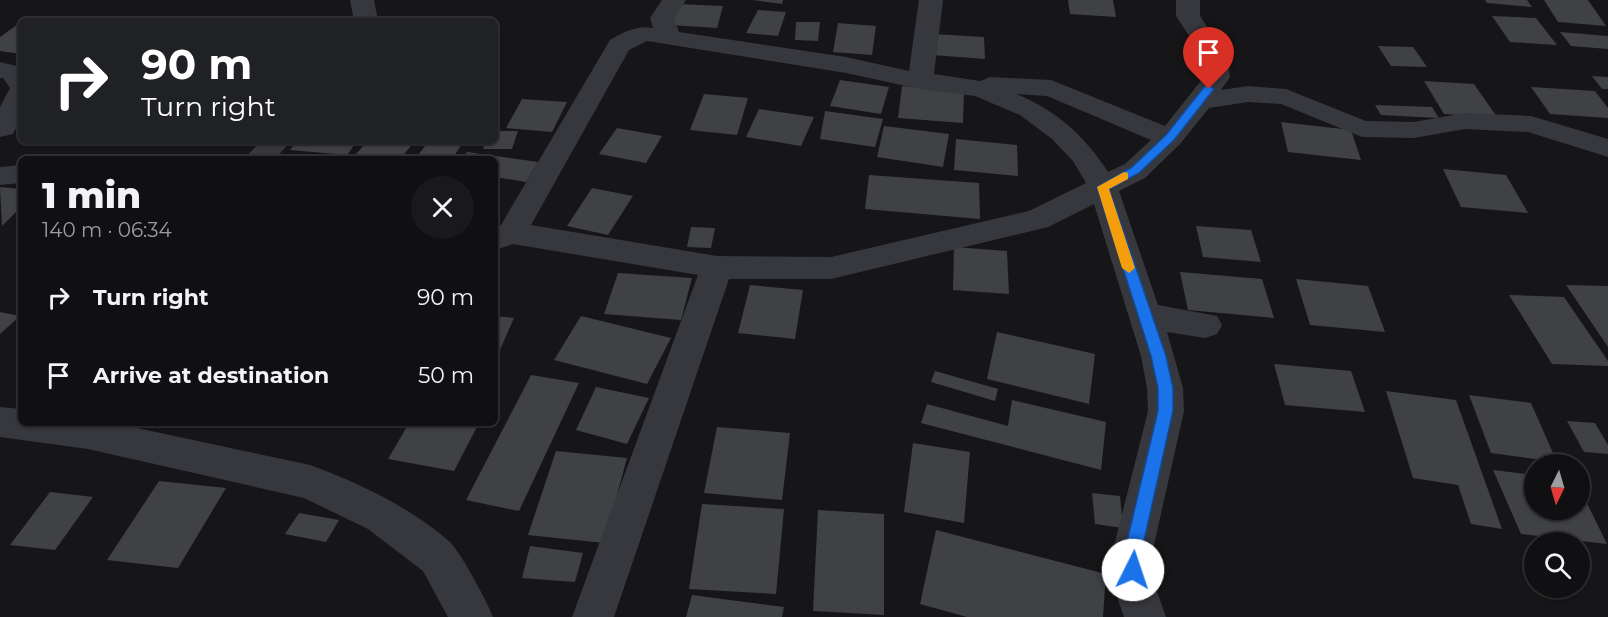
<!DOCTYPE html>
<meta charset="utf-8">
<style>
:root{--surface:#101012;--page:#19191b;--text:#f1f3f6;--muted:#9c9d9f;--line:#303032}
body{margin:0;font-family:Montserrat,sans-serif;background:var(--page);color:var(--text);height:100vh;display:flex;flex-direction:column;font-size:22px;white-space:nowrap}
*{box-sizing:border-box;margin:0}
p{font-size:20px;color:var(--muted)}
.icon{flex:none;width:33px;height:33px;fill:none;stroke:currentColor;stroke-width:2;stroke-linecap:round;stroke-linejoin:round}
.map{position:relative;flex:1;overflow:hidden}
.side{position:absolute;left:18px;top:156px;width:480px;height:270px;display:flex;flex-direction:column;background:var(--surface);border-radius:9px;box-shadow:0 2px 4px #0004,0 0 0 2px var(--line)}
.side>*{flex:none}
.top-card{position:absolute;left:18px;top:18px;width:480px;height:126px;border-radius:9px;box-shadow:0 2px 4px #0004,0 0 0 2px var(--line);background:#202124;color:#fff;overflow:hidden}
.needle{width:39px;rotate:185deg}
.controls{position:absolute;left:1524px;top:454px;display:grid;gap:12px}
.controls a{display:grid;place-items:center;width:66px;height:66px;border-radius:50%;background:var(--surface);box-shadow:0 2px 4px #0004,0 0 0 2px var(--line);font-size:30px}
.pin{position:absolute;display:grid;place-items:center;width:51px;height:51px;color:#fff;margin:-62px -26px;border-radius:50% 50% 50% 0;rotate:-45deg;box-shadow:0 0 6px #0007}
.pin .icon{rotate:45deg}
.me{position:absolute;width:66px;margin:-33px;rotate:4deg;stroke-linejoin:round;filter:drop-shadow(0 0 4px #0008)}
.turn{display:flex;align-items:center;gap:21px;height:126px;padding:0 24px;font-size:27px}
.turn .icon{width:78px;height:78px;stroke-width:2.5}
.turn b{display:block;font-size:42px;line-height:51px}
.round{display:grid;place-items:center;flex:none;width:63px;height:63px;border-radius:32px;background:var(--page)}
.summary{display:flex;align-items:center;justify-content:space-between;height:102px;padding:0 24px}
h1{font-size:36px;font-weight:800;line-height:45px}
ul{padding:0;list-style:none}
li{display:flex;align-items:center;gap:18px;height:78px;padding:0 24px}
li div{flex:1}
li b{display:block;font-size:22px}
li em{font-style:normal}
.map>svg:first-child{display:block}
.building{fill:#404145}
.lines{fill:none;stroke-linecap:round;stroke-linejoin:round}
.minor{fill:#37383d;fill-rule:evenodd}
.route{fill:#1a73e8;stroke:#114b97;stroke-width:1.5}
.slow{fill:#f59e0b}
</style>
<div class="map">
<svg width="1608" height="617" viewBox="0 0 1608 617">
<rect width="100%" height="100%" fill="#161618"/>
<path class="building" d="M752,0H783L782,4Z
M1068,0H1113L1116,17L1070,14Z
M1485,0H1527L1532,7L1487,3Z
M1544,0H1588L1606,26L1558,22Z
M678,4L723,6L717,28L670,25Z
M758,10L786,12L778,36L746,33Z
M1492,16L1536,18L1557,45L1510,42Z
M21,22V54L0,51V37Z
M796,22H820L818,41L795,40Z
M838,23L876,26L872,55L833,52Z
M1560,32L1608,36V49L1571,46Z
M932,34L984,37L985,59L932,55Z
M1378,46L1413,47L1427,67L1391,66Z
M1592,76L1608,77V89H1602Z
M840,80L889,87L881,114L830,106Z
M1424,81L1474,84L1497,117L1444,114Z
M902,86L964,91L963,123L898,118Z
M1531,87L1595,91L1608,108V118L1550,114Z
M704,94L748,98L737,135L690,130Z
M522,99L567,102L552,132L506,128Z
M1375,105L1432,107L1439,118L1381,115Z
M759,109L814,117L801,146L746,137Z
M825,111L883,119L875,147L820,139Z
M1281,122L1351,130L1361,160L1288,152Z
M884,126L949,134L943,167L877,157Z
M617,128L662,136L646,163L599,154Z
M495,131H518L512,149H483L486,141H495Z
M956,139L1017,145L1018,176L954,170Z
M297,141H357L347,155L290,150Z
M368,141H415L400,159H371L354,156Z
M429,141H464L452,159H415Z
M467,152L538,162L526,182L495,177V159H462Z
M1443,169L1506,175L1528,213L1461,207Z
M869,175L979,183L980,219L865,209Z
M0,187L21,189V207L2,226Z
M592,188L633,196L608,235L567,226Z
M1196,226L1251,230L1261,262L1203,257Z
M691,227L715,228L711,248L687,247Z
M954,247L1007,251L1009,294L953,290Z
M1180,272L1262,279L1274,318L1188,310Z
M618,273L692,278L681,320L604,314Z
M1296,279L1368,286L1385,332L1310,325Z
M750,285L803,290L795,339L738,333Z
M1566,285L1608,286V347Z
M1509,295L1564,297L1608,361V366L1552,364Z
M0,312L20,316L0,334Z
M495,316L514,318L495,361Z
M581,316L671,338L647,384L554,360Z
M997,332L1095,354L1089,404L987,379Z
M1274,364L1351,371L1365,412L1285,405Z
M935,371L998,389L995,401L931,382Z
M531,375L579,383L519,511L466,500Z
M596,387L649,398L627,444L576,430Z
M1386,391L1456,400L1502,529L1471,524L1458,485L1413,478Z
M1469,395L1531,403L1557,462L1491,453Z
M1012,400L1106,422L1101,470L921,423L927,404L1008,426Z
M1567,421L1595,423L1608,445V454L1584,452Z
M409,423H479L454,471L388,459Z
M717,427L790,433L782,500L704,493Z
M913,443L970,452L964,523L904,512Z
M556,451L627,458L604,543L528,535Z
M1493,470L1534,475V510H1580V489L1607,544L1521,534Z
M159,481L226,488L178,568L107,560Z
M50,492L93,497L55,550L10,545Z
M1092,493L1120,496L1123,528L1095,524Z
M702,504L784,509L776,594L689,589Z
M818,510L884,514V615L813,611Z
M299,513L339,520L326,542L285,534Z
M936,530L1106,574L1103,617H967L920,604Z
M530,546L583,553L575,582L522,578Z
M692,595L784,607L782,617H686Z"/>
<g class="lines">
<path class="minor" d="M350,0H374L378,21H354Z
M662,0H686L674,18L679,32L846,57L909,71L919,0H943L934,74L980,81L990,77L1051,80L1165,126L1204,77L1203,57L1176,16V0H1200V16L1227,57L1230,77L1221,90L1248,86L1286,89L1366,121L1414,122L1465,113L1531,116L1608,139V157L1528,132L1465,129L1414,138L1362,137L1281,104L1248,102L1209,108L1180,144L1145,178L1119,191L1158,305L1217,316L1222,325L1217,334L1205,338L1167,332L1183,388L1184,411L1152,554L1155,586L1166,617H1124L1113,586L1112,554L1148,411L1147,388L1141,356L1094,204L1048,227L831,279H729L614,617H572L698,275L513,244L495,250V228L501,225L610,40C623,32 638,25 653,28L650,18ZM647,41L846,73L920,89L975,96L1020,115L1052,139L1073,161L1086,183L1029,211L831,257L717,256L531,225L629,50ZM1016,94L1047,96L1151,140L1125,164L1108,172C1085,136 1056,110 1016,94Z
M0,62L21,67V119L13,134L0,137V107L10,88L3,78H0Z
M261,141H291L275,159H244Z
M21,165V183L0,185V167Z
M0,407L21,409V423H114L310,465C359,483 410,507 450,542C461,553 487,601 493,617H448L423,571L368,529L304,498L88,449L0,437Z"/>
</g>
<path class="route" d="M1209,85L1214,89L1174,140L1139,173L1109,189L1166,356L1173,388V411L1141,554L1142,570L1139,576L1133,578L1127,576L1124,554L1158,411V388L1151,356L1097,187L1131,168L1166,135L1205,86Z"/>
<path class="slow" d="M1124,172L1128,173V179L1109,189L1135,268L1129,273L1122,268L1097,187Z"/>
</svg>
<div class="controls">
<a><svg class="needle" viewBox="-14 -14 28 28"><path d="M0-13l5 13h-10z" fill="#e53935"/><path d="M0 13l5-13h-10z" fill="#9c9d9f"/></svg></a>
<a><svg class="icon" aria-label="search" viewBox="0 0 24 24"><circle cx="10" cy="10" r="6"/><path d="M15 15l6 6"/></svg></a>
</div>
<div class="pin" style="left:1209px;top:89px;background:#d93025"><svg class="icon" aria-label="arrive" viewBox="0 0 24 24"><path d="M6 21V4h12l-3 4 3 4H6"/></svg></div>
<svg class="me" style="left:1133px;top:570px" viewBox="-20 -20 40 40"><circle r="19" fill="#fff"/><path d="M0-13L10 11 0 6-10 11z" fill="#1a73e8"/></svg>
<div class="top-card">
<div class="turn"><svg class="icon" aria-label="right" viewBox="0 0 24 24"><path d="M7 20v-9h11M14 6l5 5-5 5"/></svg><div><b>90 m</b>Turn right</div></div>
</div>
<section class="side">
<div class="summary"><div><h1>1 min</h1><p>140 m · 06:34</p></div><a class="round"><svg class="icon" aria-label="close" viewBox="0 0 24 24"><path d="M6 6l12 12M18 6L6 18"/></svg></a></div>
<ul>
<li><svg class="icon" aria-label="right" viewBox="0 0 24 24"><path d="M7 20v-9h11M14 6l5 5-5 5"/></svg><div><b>Turn right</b></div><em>90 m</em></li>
<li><svg class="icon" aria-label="arrive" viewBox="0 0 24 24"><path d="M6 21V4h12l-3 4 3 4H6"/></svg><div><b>Arrive at destination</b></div><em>50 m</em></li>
</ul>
</section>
</div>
